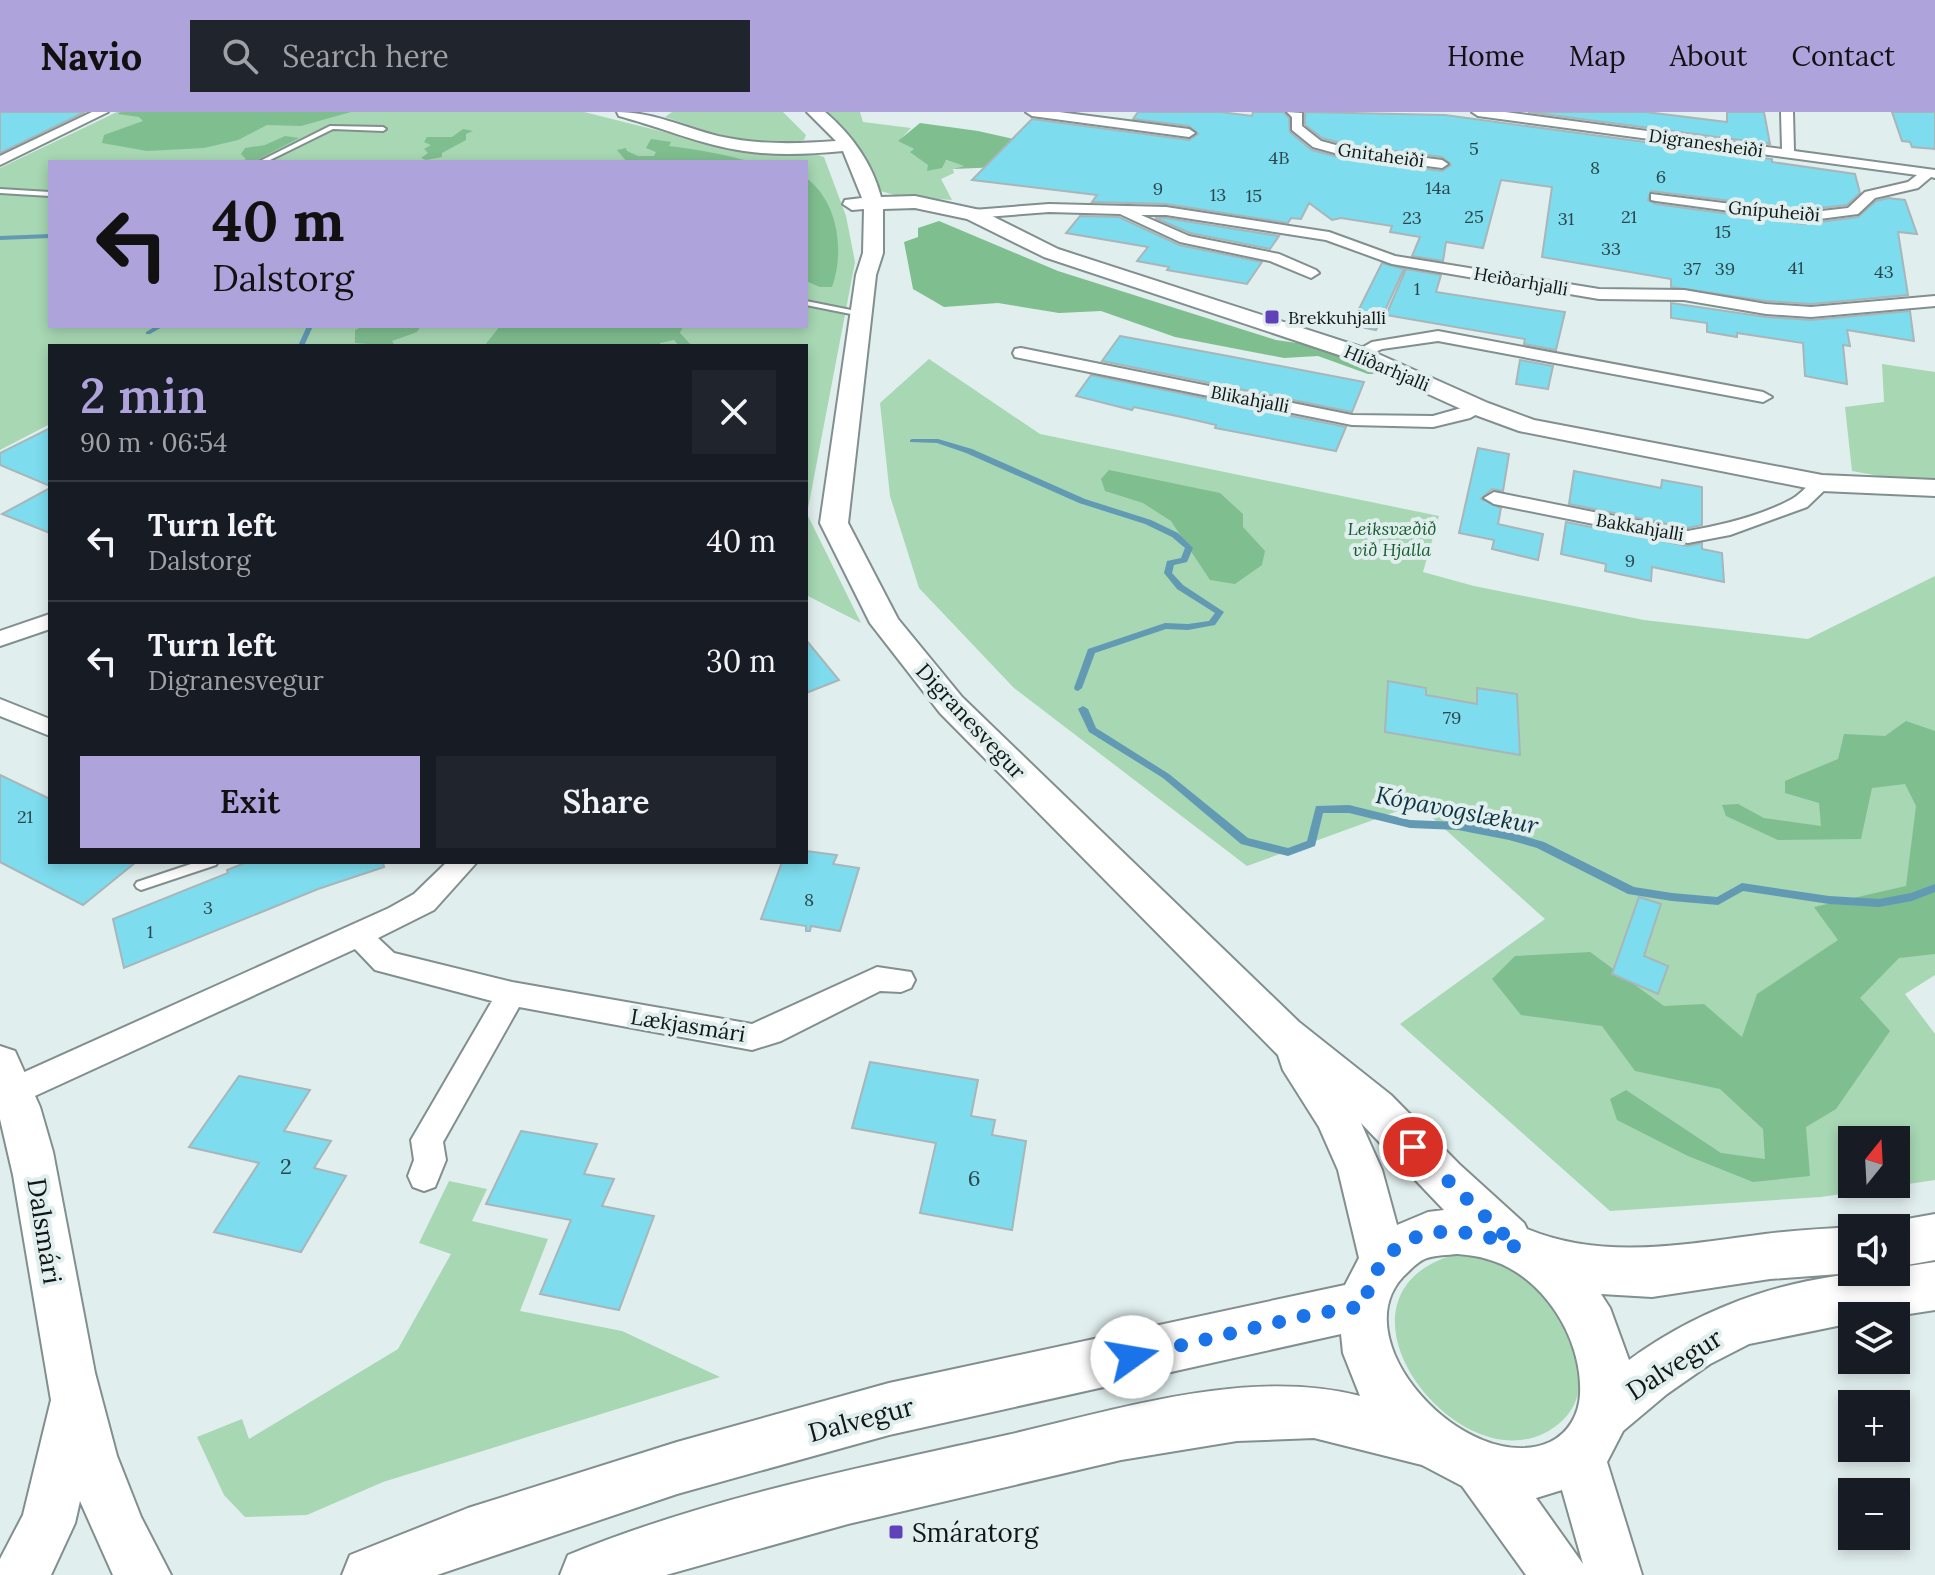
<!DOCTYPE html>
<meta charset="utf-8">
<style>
:root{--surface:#171b24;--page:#20242c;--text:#f1f3f6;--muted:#9ea1a6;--line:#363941;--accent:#afa3db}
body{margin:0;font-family:Lora,serif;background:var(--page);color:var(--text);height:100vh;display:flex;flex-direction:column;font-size:30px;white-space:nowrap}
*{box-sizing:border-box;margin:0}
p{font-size:26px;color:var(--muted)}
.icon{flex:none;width:44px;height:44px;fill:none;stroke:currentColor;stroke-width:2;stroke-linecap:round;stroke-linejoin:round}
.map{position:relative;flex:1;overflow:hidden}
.sheet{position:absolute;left:48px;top:232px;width:760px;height:520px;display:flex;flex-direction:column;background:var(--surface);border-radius:0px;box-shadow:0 4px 12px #0003}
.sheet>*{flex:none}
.banner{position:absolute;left:48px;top:48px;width:760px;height:168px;border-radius:0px;box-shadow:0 4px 12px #0003;background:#afa3db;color:#111;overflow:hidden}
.needle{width:52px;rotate:18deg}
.fabs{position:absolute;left:1838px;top:1014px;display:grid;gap:16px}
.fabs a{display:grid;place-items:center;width:72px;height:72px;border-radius:0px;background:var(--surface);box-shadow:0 4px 12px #0003;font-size:40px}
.pin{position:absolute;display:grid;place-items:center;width:68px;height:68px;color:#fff;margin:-34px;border:4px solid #fff;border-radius:50%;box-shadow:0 2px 8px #0007}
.me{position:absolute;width:88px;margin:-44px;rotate:77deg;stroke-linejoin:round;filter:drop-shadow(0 0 6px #0008)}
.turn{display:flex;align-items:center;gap:28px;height:168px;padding:0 32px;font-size:36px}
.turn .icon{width:104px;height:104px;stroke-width:2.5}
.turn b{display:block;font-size:56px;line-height:68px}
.round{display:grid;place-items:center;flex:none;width:84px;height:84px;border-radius:0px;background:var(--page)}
.summary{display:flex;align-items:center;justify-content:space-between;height:136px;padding:0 32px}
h1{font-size:48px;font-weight:600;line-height:60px;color:var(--accent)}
.primary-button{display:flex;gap:16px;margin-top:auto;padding:16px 32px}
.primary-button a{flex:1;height:92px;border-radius:0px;background:var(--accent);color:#111;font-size:32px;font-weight:600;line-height:92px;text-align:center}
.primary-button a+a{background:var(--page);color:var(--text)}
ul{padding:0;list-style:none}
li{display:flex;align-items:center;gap:24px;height:120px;padding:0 32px;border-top:2px solid var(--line)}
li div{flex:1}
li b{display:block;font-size:30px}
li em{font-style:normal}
header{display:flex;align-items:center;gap:48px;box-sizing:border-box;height:112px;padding:0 40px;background:var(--accent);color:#111}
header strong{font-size:38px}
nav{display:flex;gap:44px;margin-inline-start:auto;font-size:28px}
.search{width:560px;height:72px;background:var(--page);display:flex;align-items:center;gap:20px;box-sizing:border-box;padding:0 28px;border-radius:0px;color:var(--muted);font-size:30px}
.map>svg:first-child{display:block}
.green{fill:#a7d7b3;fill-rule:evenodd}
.forest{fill:#7fbe8f}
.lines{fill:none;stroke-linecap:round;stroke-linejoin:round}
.stream{fill:#629ab4;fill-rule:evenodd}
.building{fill:#7ddcee;stroke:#a8b6b9;stroke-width:2}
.lane-casing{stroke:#818f8e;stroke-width:4}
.street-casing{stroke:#818f8e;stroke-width:4}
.secondary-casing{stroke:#818f8e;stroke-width:4}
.lane{fill:#fff;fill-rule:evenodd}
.street{fill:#fff;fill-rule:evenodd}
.secondary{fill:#fff;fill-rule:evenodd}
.route{stroke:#1a73e8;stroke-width:14;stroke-dasharray:0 25.2}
.poi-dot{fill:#5f41b9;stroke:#e0eeed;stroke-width:3}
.labels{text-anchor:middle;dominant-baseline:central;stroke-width:8;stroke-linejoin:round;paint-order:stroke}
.far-street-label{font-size:18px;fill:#111616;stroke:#e0eeed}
.number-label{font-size:18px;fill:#2c484c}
.far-poi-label{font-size:18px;fill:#111616;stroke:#e0eeed;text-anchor:start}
.far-park-label{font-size:18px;font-style:italic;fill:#175d32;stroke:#e0eeed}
.street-label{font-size:22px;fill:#111616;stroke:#e0eeed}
.near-number-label{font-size:22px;fill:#2c484c}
.water-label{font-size:24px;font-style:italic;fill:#0e3342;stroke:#e0eeed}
.near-street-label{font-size:26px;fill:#111616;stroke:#e0eeed}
.near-poi-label{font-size:26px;fill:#111616;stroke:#e0eeed;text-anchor:start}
</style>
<header>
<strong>Navio</strong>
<div class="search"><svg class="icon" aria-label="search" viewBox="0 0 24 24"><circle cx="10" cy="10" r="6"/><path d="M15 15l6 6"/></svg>Search here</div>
<nav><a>Home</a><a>Map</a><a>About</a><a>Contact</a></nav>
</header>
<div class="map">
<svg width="1935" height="1463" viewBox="0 0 1935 1463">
<rect width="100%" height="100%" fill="#e0eeed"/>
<path class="green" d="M117,0H584L716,33L811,41L824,45L846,104L855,150L807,402L861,511L806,483V234H50V312L0,338V56ZM50,50H806V214H50Z
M672,0H783L806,23L804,28C757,39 709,19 665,5Z
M824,0H860L863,10L911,16L899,29L942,52L945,48L965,54L953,57L954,61L941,67L952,88L898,84L877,78Z
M929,247L1040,322L1439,404L1423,460L1474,474L1644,508L1808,527L1935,464V863L1905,882L1935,922V1068L1821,1085L1610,1099L1400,912L1545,807L1417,692L1247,754L1014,576L919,476L890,384L880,291ZM1852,1028H1896V1072H1852Z
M1882,252L1935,260V367L1885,365L1852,359L1845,295L1884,290Z
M449,1069L487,1077L472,1109L548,1127L520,1199L622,1219L720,1265L383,1370L307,1403L245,1405L224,1383L197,1325L242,1307L249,1327L398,1237L451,1142L419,1131Z
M1453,1143C1484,1144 1513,1152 1537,1173C1570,1201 1600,1272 1563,1308C1474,1393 1306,1188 1453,1143Z"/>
<path class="forest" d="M120,0H351L301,14L267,13L238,28L204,36L147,39L102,31L104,23L143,9L139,5L118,2Z
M920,11L978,19L1031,31L1024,54L953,57L964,54L946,48L942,56L927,59L928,53L910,40L914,37L898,29Z
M463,17L473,19L466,22V28L442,41V45L426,48L421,46L428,41L424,37L431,33L424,30L427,25H452Z
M285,24L299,26L253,50H242L246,47L241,42L245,36L265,33Z
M651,27L671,30L669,34C696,37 723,42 752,50H627L617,38L626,36L627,39L638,44H654L656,40L646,36Z
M806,66C838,89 845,139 832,175H820L806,169Z
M939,109L1058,159L1276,228L1325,235L1382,258V262H1368L1318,244L1284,246L1175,225L1101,199L1059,201L998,191L944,195L913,177L904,130L918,125V116Z
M363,214H421L417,220L392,229L395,234L355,231V218Z
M500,214H683L680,221L692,234H679L674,228L660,231L659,234L485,233Z
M1109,358L1220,381L1243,402V415L1265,439L1262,453L1235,472L1210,468L1171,409L1143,391L1105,379L1101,367Z
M1906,609L1935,619V842L1899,846L1860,886L1890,919L1836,997L1806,1015L1810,1064L1753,1070L1688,1044L1617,1008L1610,987L1626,978L1721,1041L1765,1047L1763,1017L1720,977L1635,959L1602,914L1521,903L1492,867L1515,844L1590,840L1664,894L1704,892L1742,925L1757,882L1838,828L1814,795L1906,774L1916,694L1905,672L1872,676L1861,727L1778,728L1726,704L1722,693L1738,692L1764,706L1821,714L1819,691L1785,681V669L1838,647L1844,622L1885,624Z"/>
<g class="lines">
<path class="stream" d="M50,122V126L0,128V124Z
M156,214H164L150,222H146V220Z
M307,214H313L304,234H298Z
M912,327H938L972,337L1085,387L1151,408L1178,421L1193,436L1187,450L1174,453L1172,461L1183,473L1224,500L1215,513L1188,518L1166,517L1095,541L1082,576L1078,579L1075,578L1074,576L1088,537L1165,511L1188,512L1209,509L1215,501L1177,477L1164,461L1167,449L1181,446L1185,436L1172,425L1145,412L1079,391L966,341L937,331L910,330V328Z
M1083,594L1088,597L1096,616L1169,662L1248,726L1288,736L1307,729L1316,694L1349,693L1410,708L1458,710L1509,720L1544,730L1634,775L1672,781L1717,785L1742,771L1829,784L1879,787L1911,781L1935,772V780L1912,789L1879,795L1829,792L1743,779L1718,793L1672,789L1628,782L1537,736L1509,728L1458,718L1410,716L1349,701H1323L1315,734L1288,744L1241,732L1163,666L1089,620L1078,597Z"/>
</g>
<path class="building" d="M0,0H85L0,41Z
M1138,0H1221L1252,4L1253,0H1284L1289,6L1290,20L1312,38L1342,46L1442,59L1451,53L1442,45L1348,33L1322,26L1305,13V0L1445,3L1772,47V50L1855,62L1860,81L1847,93L1804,98L1651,79L1648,88L1656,92L1804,112L1858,105L1876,89L1888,86L1905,88L1917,122L1898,120L1908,183L1811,192L1766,189L1671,175V167L1542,145L1552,75L1501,68L1483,136L1446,130L1443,149L1412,144L1420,125L1390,120L1392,114L1341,106L1332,108L1309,91L1301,107L1291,106L1288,111L1166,92L1092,90L1097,83L972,68L1032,7L1189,28L1198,22L1189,14L1133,7Z
M1528,0H1646L1727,10V0H1764L1770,32Z
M1892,0H1935V37L1912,35L1910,30L1902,29Z
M1080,104L1119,105L1179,133L1262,150L1247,172L1167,158L1169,155L1137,149L1148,135L1066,121Z
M1155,106H1166L1279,124L1270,137L1190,121Z
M1382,151L1404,157L1376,218L1351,213Z
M1406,157L1441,163L1436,180L1565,200L1556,238L1524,232L1525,227L1386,203Z
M1671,191L1766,205L1811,208L1910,199L1914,229L1847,218L1850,234L1843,233L1847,272L1805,264L1803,231L1737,221V225L1707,220V211L1671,206Z
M1120,224L1228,244L1364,270L1352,300L1102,249Z
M1520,248L1553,254L1548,277L1516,272Z
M1091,263L1346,315L1336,339L1215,316L1216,313L1186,306L1134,295L1132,298L1076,284Z
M50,316V374L0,353V341Z
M1478,336L1509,342L1503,379L1492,377L1481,387L1501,396L1498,412L1543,422L1538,448L1492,437L1494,428L1459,421Z
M1574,359L1661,376L1662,368L1702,375V413L1688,416L1569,392Z
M50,376V421L2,402Z
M1566,410L1687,434L1702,431V437L1722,441L1724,470L1652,455L1651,469L1605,459L1606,452L1561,442Z
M806,528L839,568L806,581Z
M1388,569L1426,576V583L1477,592V576L1517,582L1520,643L1385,620Z
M0,663L50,687V750H136L83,793L0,750Z
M806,739L837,743L833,752L859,756L840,819L811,814L810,819H806V814L761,807L782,750H806Z
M247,750H383L384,755L318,777L124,856L113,807L228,761L227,758Z
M1639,785L1661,792L1644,844L1668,854L1658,882L1612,862Z
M870,950L978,968L971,1004L995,1008L992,1023L1026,1029L1012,1118L920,1101L936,1031L852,1016Z
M239,964L310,978L284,1019L331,1029L314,1056L346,1064L301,1140L214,1120L259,1051L189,1035Z
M521,1019L597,1032L584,1062L614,1067L602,1094L654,1104L619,1198L540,1182L571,1108L486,1092Z"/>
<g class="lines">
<defs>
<path id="lane" d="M330,14L383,15L386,17L383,19L333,17L266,50H258Z
M0,77L50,80V84L0,81Z
M806,189L861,200L865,202L861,204L806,193Z
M197,750H218L216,753L141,778L137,776L135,773L137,770Z"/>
<path id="street" d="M92,0H108L0,53V44Z
M1026,0H1059L1189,17L1195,21L1189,25L1032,4Z
M1287,0L1302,1V14L1321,29L1347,36L1442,48L1448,52L1442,56L1342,43L1313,35L1292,18V5Z
M1472,0H1505L1782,37L1781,0H1793L1794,39L1935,58V66L1931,65L1918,76L1875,86L1858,102L1804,109L1656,89L1651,88V82L1804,101L1848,96L1865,80L1908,70L1917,63L1478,4Z
M1049,92L1166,95L1329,120L1395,144L1599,177L1684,178L1766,192L1811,195L1935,184V194L1811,205L1766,202L1684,188L1599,187L1392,152L1326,128L1166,103H1141L1189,124L1279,142L1316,158L1319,161L1311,166L1270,149L1180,130L1120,102L1049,100L973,106L966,102L973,98Z
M1438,219L1763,280L1772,285L1763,290L1438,229L1382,237L1359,247L1351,242L1372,230Z
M1021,236L1352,303L1433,304L1479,291L1488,296L1470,306L1433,315L1352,313L1015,245L1013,241L1015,237Z
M1822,365L1832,371L1807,395L1730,423L1688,431L1494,392L1484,386L1494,380L1688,419C1722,413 1761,404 1792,387C1803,381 1809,369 1822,365Z
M50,502V517L0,534V519Z
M0,587L50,607V624L0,604Z
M447,750H477L434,798L378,826L394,841L512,870L752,912L877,855L911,860L915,868L911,876L901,880L880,879L781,929L752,938L519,895L443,1030L446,1048L435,1075L424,1079L413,1075L408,1064L414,1048L411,1028L492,889L375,858L355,837L0,1000V971L389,796L414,782Z"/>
<path id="secondary" d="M617,0C653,0 683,15 718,24C757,33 796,32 836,29L807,0H825C852,23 872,51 881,85L915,84L980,98L1058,137L1367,237L1488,291L1534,308L1822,363L1935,368V384L1822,379L1519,319L1470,301L1351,247L1044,145L967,107L915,96L883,97V141L876,163L848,411L898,507L962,585L1299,910L1391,983L1459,1052L1524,1111L1527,1117C1605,1149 1685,1132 1765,1122C1794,1118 1823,1117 1852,1115L1854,1116L1852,1161L1770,1167L1652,1185L1601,1182L1610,1196L1629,1248C1706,1192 1800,1160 1896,1160V1156L1935,1150V1198L1896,1204H1852V1211L1749,1232L1710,1252L1667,1282L1623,1319L1607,1350L1642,1463H1526L1462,1374L1422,1353L1314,1326L1237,1329L1121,1348L848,1412L666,1463H560L568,1443C709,1385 860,1356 1007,1323C1117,1298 1248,1255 1360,1284L1343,1241L1341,1222L889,1323L677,1382L437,1463H342L350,1443L468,1396L677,1330L889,1271L1345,1173L1359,1146L1338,1058L1319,1015L1283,958L1278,943L940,601L870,511L820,411L856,163L863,141L864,97L852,98L843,92L845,88L862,86L843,39C810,42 777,44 744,39C701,33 661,15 619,4ZM1361,1011L1444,1098L1428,1100L1397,1113L1382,1058ZM1457,1142C1467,1143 1478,1144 1487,1147C1543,1162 1583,1227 1580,1282C1579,1302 1569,1321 1550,1330C1467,1367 1335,1224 1408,1160C1414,1154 1419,1149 1427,1146C1437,1143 1448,1143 1457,1142ZM1562,1378L1583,1452L1536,1386Z
M0,934L15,939L40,995L53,1040L95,1261L117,1344L141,1405L171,1463H113L80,1389L75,1411L51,1463H0V1447L23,1403L51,1288L13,1063L0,1007Z
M1935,1102V1148L1896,1155V1116H1880L1896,1109Z"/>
</defs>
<use href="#lane" class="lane-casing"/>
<use href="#street" class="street-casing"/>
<use href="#secondary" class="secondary-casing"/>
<use href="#lane" class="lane"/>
<use href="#street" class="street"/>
<use href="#secondary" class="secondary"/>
</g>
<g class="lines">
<path class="route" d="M1132,1245L1308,1203L1364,1194C1381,1111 1453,1107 1518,1136L1413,1035"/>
</g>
<g class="poi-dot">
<rect x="1264" y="197" width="16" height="16" rx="4"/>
<rect x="888" y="1412" width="16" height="16" rx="4"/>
</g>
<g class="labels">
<g class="far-street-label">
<text transform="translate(1706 31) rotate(8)">Digranesheiði</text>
<text transform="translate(1381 43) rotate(8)">Gnitaheiði</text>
<text transform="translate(1774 99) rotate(5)">Gnípuheiði</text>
<text transform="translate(1521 169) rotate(10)">Heiðarhjalli</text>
<text transform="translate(1387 256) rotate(23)">Hlíðarhjalli</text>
<text transform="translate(1250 287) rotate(11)">Blikahjalli</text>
<text transform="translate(1640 415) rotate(10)">Bakkahjalli</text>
</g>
<g class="number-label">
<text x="1474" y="36">5</text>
<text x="1279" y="45">4B</text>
<text x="1595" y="55">8</text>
<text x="1661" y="64">6</text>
<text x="1438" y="75">14a</text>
<text x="1158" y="76">9</text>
<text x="1218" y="82">13</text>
<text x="1254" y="83">15</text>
<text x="1474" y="104">25</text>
<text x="1629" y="104">21</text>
<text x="1412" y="105">23</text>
<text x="1566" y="106">31</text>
<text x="1723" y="119">15</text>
<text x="1611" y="136">33</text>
<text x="1796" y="155">41</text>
<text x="1692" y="156">37</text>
<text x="1725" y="156">39</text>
<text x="1884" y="159">43</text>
<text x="1417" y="176">1</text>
<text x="1630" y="448">9</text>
<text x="1452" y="605">79</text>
<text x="25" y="704">21</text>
<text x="809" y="787">8</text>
<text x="208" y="795">3</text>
<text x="150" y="819">1</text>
</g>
<g class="far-poi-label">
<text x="1288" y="205">Brekkuhjalli</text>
</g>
<g class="far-park-label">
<text x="1392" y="416">Leiksvæðið<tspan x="1392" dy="21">við Hjalla</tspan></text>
</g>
<g class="street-label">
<text transform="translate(971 609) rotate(47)">Digranesvegur</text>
<text transform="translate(688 913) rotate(9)">Lækjasmári</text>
</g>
<g class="near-number-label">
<text x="286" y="1054">2</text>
<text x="974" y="1066">6</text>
</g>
<g class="water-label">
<text transform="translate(1457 698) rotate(11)">Kópavogslækur</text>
</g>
<g class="near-street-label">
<text transform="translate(45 1119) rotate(81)">Dalsmári</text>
<text transform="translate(1674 1252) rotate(-33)">Dalvegur</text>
<text transform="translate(861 1307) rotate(-15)">Dalvegur</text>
</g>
<g class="near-poi-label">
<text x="912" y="1420">Smáratorg</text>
</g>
</g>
</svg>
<div class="fabs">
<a><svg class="needle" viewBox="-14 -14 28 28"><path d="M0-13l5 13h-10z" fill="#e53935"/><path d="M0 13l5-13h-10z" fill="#9ea1a6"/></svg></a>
<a><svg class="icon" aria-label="sound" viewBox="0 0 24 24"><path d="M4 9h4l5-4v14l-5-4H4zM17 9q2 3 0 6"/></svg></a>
<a><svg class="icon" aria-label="layers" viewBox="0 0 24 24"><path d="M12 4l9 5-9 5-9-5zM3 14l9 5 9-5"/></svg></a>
<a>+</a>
<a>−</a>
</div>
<div class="pin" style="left:1413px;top:1035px;background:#d93025"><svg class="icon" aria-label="arrive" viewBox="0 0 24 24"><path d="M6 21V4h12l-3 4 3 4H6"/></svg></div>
<svg class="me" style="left:1132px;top:1245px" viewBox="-20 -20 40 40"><circle r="19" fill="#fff"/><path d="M0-13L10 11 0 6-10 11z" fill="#1a73e8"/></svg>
<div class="banner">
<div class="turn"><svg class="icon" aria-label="left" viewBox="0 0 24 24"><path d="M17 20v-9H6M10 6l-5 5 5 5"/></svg><div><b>40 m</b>Dalstorg</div></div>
</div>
<section class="sheet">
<div class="summary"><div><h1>2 min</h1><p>90 m · 06:54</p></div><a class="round"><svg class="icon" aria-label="close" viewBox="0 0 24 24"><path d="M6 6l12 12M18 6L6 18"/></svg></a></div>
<ul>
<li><svg class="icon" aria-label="left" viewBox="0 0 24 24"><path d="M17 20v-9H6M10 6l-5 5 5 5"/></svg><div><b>Turn left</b><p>Dalstorg</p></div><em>40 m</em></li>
<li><svg class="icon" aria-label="left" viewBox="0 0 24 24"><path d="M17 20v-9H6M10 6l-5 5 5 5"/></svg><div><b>Turn left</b><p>Digranesvegur</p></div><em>30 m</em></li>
</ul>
<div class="primary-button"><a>Exit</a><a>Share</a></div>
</section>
</div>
